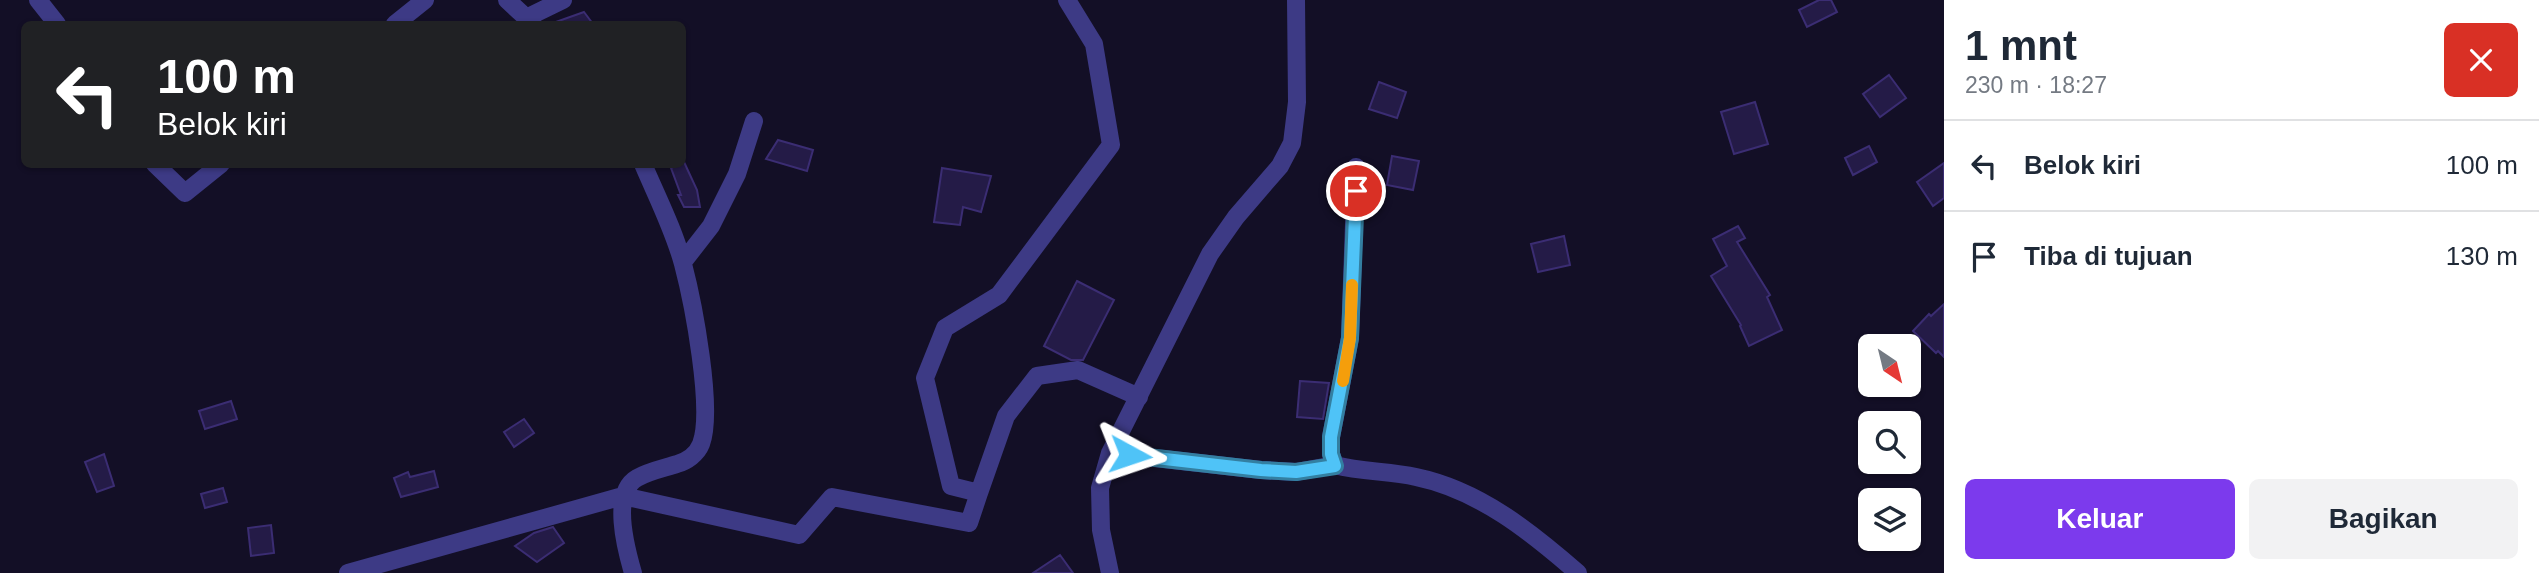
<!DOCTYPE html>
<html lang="id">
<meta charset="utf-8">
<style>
:root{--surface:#fff;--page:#f2f2f3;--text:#1f2937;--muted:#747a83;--line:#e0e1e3;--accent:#7c3aed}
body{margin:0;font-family:Helvetica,sans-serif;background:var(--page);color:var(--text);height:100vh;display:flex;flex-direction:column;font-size:26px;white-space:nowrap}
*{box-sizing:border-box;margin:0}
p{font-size:23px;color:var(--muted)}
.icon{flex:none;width:38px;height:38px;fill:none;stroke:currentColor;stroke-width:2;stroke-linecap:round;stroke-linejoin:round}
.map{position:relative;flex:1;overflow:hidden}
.side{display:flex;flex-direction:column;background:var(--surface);width:595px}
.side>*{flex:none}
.hud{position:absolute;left:21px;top:21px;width:665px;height:147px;border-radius:10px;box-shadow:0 2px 5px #0004;background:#202124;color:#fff;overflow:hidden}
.needle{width:46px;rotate:145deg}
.tools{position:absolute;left:1858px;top:334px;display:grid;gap:14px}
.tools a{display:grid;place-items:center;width:63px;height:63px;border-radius:10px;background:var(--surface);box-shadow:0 2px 5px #0004;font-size:35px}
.pin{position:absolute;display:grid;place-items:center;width:60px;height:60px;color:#fff;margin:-30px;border:4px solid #fff;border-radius:50%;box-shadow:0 2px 7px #0007}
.me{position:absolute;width:77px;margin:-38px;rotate:95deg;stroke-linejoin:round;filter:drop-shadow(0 0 5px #0008)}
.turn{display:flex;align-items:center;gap:24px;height:147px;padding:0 21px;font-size:32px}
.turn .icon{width:91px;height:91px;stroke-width:2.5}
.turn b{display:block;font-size:49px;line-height:60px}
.round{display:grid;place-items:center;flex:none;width:74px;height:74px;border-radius:10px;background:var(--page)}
.summary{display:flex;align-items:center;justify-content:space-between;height:119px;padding:0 21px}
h1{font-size:42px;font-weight:700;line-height:52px}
.cta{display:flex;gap:14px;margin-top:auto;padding:14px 21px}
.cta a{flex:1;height:80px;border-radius:10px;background:var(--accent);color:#fff;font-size:28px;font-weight:700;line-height:80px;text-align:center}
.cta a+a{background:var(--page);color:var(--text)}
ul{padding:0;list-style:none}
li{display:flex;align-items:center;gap:21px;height:91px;padding:0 21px;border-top:2px solid var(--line)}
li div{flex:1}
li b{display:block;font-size:26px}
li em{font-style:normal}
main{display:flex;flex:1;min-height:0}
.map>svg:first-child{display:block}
.building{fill:#241b47;stroke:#3b2d73;stroke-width:2}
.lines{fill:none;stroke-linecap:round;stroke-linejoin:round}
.minor{stroke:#3d3a85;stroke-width:18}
.route-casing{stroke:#337fa1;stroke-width:18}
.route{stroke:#4fc3f7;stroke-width:12}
.slow{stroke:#f59e0b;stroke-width:12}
</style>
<main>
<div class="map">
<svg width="1944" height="573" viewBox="0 0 1944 573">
<rect width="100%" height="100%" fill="#130f26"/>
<path class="building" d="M1819,0H1831L1837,12L1807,27L1799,10Z
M584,12L593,24H553V23Z
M1889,75L1906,98L1880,117L1863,94Z
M1379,82L1406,92L1397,118L1369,109Z
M1755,102L1768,144L1734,154L1721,112Z
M778,140L813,150L807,171L766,159Z
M1869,146L1877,162L1853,175L1845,158Z
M1392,156L1419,161L1413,190L1387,185Z
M684,162L697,190L700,207H684L678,195H681L671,168Z
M1944,163V198L1933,206L1917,182Z
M942,168L991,176L981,212L963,207L960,225L934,222Z
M1738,226L1745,238L1737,242L1770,295L1767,297L1782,330L1749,346L1740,326L1741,325L1711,276L1727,266L1713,239Z
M1564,236L1570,265L1538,272L1531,244Z
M1077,281L1114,300L1083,360H1071L1044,346Z
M1944,304V357L1938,351L1936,353L1913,331L1929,314L1931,316Z
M1300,381L1329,383L1323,419L1297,417Z
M231,401L237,419L205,429L199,411Z
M524,419L534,433L514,447L504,432Z
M104,454L114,486L97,492L85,462Z
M434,471L438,487L401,497L394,478L408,472L410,477Z
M223,488L227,502L205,508L201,494Z
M271,525L274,553L251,556L248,528Z
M553,527L564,543L537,562L515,546L534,533Z
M1060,555L1073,573H1033Z"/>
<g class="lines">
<path class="minor" d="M38,0L57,24
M507,0L533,24
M1067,0L1094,44L1111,145L999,295L945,328L925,378L951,486L979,493L1006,416L1037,376L1078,370L1139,397
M526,18L563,0
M395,24L425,0
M155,164L185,193L221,164
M1356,167L1350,338L1331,437V454L1335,465C1362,472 1389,471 1416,477C1479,490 1531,532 1578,573
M683,262L711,226L737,174L754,121
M1110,453L1261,470L1296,472L1335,465
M348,573L623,496L799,535L832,497L969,523L979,493
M633,573C626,549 611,493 637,478C649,471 665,468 677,464C687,461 697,454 701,444C714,410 693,302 683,264C674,230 657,197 643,164
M1110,573L1101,530L1100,488L1110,453L1210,254L1236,217L1280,166L1292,143L1297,102L1296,0"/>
</g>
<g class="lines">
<defs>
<path id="route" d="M1130,455L1261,470L1296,472L1335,466L1331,454V437L1350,338L1356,191"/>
</defs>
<use href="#route" class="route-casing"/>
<use href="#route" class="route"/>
<path class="slow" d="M1343,381L1350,338L1352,285"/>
</g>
</svg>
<div class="tools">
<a><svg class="needle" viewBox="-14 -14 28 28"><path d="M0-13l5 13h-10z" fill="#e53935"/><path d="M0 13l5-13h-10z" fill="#747a83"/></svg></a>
<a><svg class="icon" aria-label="search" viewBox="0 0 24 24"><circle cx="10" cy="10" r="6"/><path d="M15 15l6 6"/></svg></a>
<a><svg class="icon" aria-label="layers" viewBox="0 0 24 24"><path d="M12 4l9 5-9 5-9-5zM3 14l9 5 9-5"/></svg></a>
</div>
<div class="pin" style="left:1356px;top:191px;background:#d93025"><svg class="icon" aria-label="arrive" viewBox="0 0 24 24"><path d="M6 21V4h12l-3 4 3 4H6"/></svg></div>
<svg class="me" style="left:1130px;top:455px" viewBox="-20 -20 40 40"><path d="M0-17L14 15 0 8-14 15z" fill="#4fc3f7" stroke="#fff" stroke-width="4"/></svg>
<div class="hud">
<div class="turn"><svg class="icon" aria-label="left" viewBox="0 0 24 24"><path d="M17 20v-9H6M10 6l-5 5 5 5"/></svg><div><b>100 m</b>Belok kiri</div></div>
</div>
</div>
<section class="side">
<div class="summary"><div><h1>1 mnt</h1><p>230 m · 18:27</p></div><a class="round" style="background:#d93025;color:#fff"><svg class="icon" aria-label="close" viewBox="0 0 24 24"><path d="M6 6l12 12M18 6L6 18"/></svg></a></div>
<ul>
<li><svg class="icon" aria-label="left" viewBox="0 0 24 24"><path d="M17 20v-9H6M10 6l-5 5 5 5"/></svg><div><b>Belok kiri</b></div><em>100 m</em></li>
<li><svg class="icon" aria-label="arrive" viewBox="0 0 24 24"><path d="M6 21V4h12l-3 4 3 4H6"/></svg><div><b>Tiba di tujuan</b></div><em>130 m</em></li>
</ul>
<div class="cta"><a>Keluar</a><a>Bagikan</a></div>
</section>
</main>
